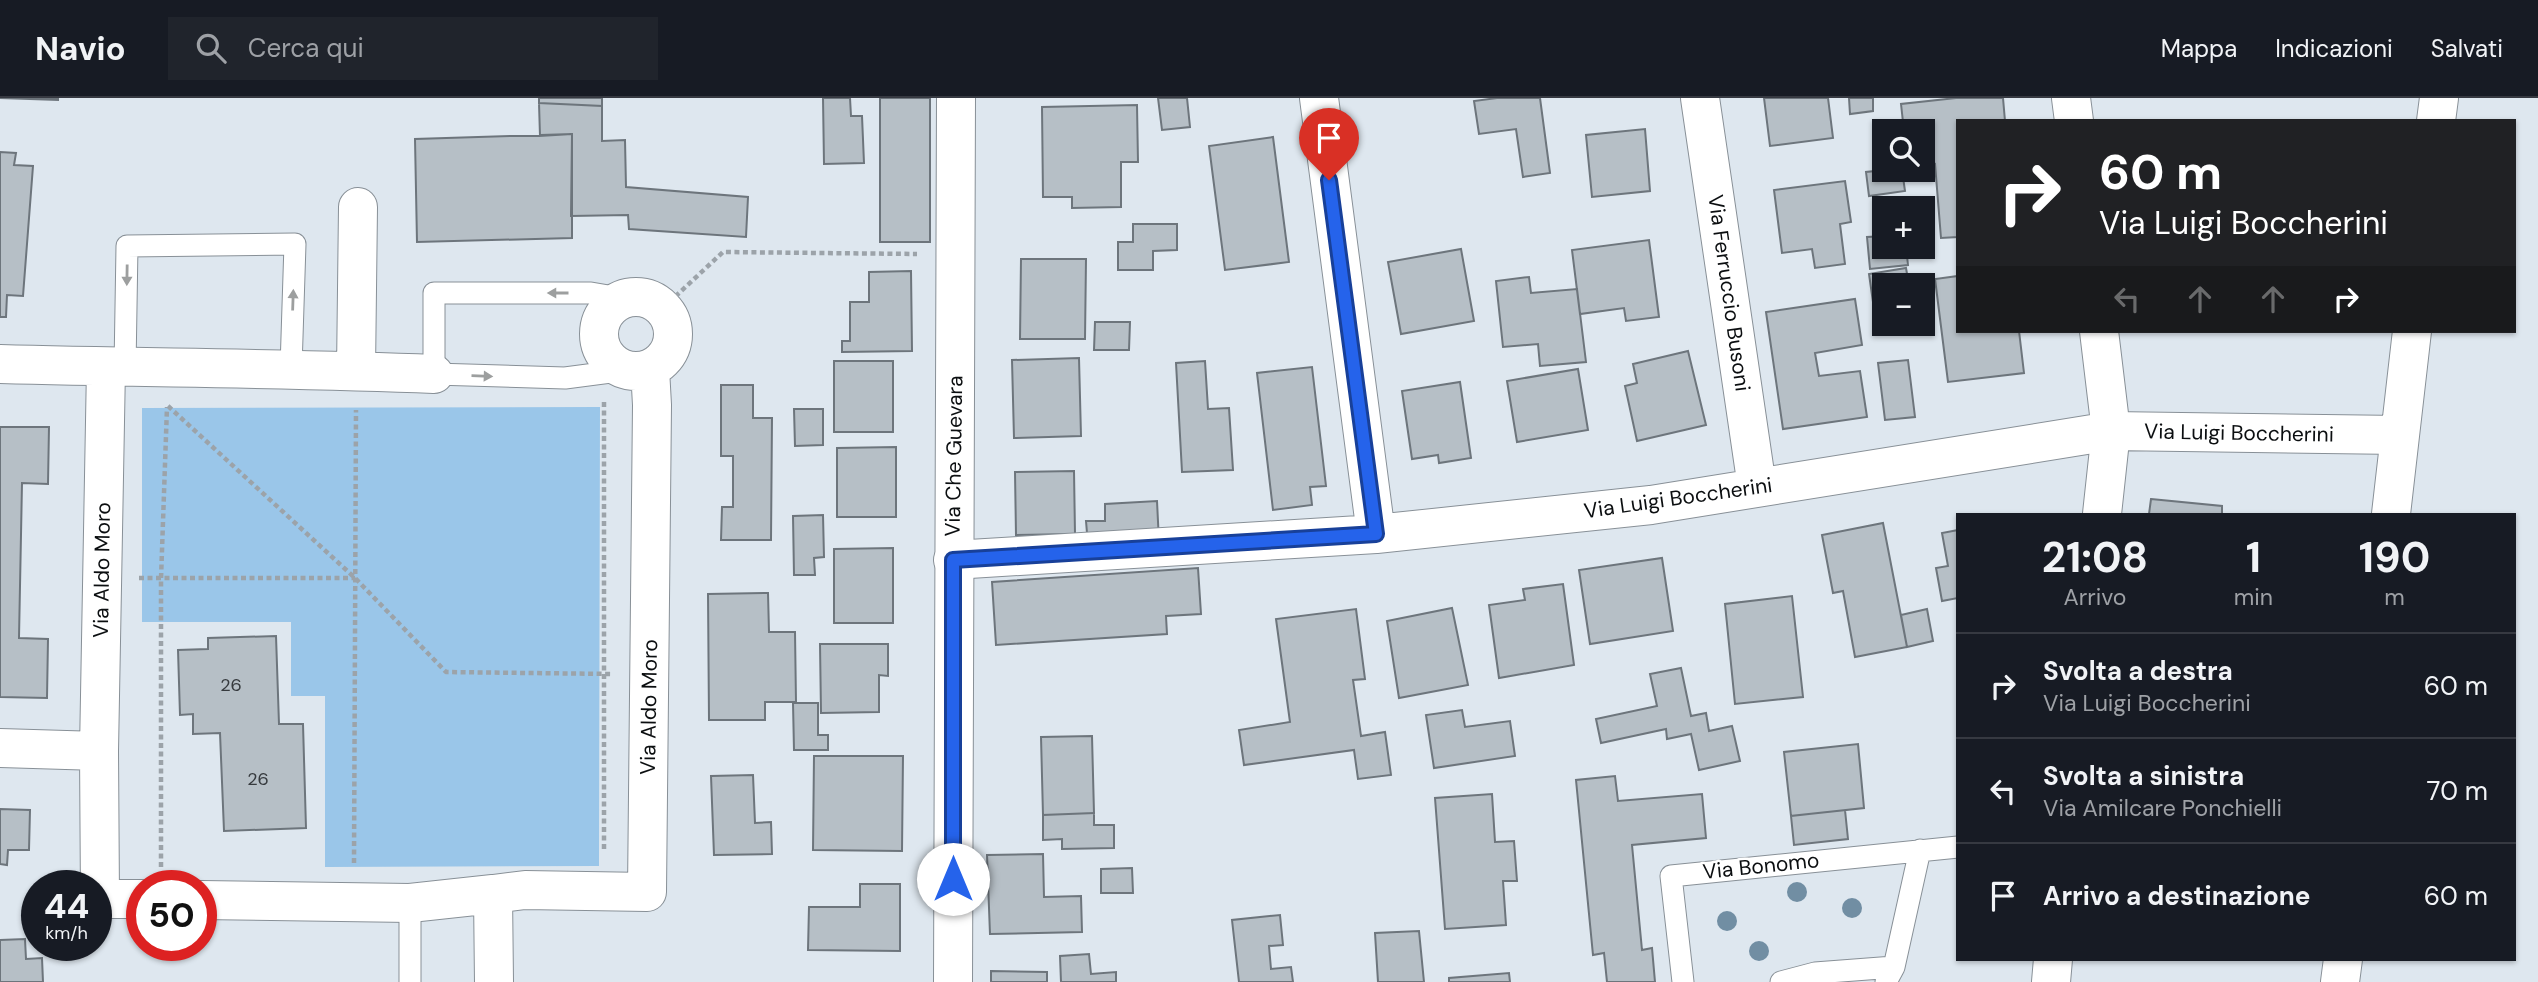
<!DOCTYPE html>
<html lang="it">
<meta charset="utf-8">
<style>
:root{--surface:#171b24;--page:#20242c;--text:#f1f3f6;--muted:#9ea1a6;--line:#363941}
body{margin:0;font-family:"DM Sans",sans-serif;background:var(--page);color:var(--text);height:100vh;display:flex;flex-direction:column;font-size:26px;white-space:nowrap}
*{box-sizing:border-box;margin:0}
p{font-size:23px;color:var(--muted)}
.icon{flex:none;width:38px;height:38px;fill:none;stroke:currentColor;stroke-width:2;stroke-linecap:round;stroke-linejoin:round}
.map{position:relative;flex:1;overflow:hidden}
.sheet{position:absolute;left:1956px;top:415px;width:560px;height:448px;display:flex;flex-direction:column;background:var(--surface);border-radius:0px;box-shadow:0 2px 5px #0004}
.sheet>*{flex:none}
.hud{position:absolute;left:1956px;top:21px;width:560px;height:214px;border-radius:0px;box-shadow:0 2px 5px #0004;background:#202124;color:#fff;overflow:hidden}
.tools{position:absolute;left:1872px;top:21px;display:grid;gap:14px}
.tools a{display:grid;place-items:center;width:63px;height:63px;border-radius:0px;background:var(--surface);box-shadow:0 2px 5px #0004;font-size:35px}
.speed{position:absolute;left:21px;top:772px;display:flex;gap:14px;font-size:35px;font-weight:700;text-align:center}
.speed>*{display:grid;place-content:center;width:91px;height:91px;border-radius:50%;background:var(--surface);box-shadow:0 2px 5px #0004;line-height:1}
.speed small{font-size:18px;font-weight:400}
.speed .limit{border:10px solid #d22;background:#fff;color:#111}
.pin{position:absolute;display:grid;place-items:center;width:60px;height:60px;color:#fff;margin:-72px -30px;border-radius:50% 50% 50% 0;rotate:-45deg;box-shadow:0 0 7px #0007}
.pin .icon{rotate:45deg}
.me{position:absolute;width:77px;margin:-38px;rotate:0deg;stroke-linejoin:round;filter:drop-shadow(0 0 5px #0008)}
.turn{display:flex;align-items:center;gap:24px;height:147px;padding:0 28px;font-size:32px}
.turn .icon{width:91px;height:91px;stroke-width:2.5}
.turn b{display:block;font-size:49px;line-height:60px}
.lanes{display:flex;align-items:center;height:66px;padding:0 28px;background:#0003;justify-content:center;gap:35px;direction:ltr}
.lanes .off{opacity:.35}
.eta{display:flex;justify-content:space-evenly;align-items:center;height:119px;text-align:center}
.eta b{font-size:42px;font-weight:700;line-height:49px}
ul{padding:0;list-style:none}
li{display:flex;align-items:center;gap:21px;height:105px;padding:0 28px;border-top:2px solid var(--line)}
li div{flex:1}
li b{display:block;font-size:26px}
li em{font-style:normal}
header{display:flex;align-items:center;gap:42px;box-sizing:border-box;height:98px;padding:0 35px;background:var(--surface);border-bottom:2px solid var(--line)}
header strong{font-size:33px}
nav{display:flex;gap:38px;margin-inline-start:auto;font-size:24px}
.search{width:490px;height:63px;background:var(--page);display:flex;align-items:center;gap:18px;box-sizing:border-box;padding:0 24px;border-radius:0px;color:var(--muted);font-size:26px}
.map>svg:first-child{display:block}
.green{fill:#9ac6e9}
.building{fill:#b6bfc6;stroke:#6d757c;stroke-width:2}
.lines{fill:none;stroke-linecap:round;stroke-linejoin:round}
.lane-casing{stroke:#889097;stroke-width:23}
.street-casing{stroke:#889097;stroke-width:40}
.secondary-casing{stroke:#889097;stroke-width:40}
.path{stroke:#9ca3a9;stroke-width:4.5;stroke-dasharray:5 3.5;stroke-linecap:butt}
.lane{stroke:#fff;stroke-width:21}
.street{stroke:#fff;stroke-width:38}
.secondary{stroke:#fff;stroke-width:38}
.tree{fill:#718ea3}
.oneway{fill:#9d9f9f}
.route-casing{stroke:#184099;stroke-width:18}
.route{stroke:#2563eb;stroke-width:12}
.labels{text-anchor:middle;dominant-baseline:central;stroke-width:5;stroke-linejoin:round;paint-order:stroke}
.number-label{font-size:18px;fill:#363a3e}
.street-label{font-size:21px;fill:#0b0e10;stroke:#fff}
</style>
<header>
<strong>Navio</strong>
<div class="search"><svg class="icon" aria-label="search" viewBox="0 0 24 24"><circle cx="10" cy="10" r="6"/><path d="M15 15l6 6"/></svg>Cerca qui</div>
<nav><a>Mappa</a><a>Indicazioni</a><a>Salvati</a></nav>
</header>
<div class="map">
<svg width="2538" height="884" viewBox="0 0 2538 884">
<rect width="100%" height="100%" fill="#dee7ef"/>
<path class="green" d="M600,309L599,768L325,769V598H291V524H142V310Z"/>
<path class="building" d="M0,0H58V2Z
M539,0H602V8L539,5Z
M823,0H850L851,18H862L864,65L824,66Z
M880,0H930V144H880Z
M1158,0H1187L1190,29L1162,32Z
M1497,0H1540L1550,75L1523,79L1516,31L1479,36L1474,3Z
M1764,0H1828L1833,40L1770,48Z
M1849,0H1873V13L1850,16Z
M1956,0H2003L2005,23H1958V139L1941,140L1935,66L1929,67L1927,43H1923V33H1904L1901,6Z
M539,5L602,8V43L625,42L626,89L748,99L746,139L629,131L628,117L571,118L572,36L540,38Z
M1137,7L1138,64H1121V109L1072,110V99H1043L1042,9Z
M1645,31L1650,93L1592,99L1586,37Z
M572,36V140L417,144L415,41Z
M1273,39L1289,164L1225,172L1209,48Z
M0,54L16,55L14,67L33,68L23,198L7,197L6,219H0Z
M1885,72H1902L1905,93L1869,98L1866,74Z
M1845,83L1851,124L1840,126L1845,166L1815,170L1812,151L1782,155L1774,92Z
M1932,113L1934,136L1923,137V114Z
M1133,126H1177V152L1153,153V172H1118V144H1133Z
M1885,138V149H1906L1908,167L1870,171L1867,139Z
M1649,142L1659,219L1626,223L1624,210L1580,216L1572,152Z
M1461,151L1474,223L1401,236L1388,164Z
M1021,161H1086L1085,241H1020Z
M1906,170L1909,187H1885V224L1876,225L1869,176Z
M911,173L912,253L842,254V243H850V204H869V174Z
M1958,178V233H2019L2024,275L1948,284L1935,181Z
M1529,179L1531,195L1577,191L1586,264L1540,268L1538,246L1503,249L1496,183Z
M1855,201L1862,247L1815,255L1819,278L1860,273L1867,319L1783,331L1766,214Z
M1095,224H1130L1129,252H1094Z
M1688,253L1706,327L1637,343L1625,288L1637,285L1633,266Z
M1079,260L1081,338L1014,340L1012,262Z
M1908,262L1915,319L1885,322L1878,265Z
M834,263H893V334H834Z
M1205,263L1208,311L1229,310L1233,372L1182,374L1176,265Z
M1312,269L1326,388L1310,389L1312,407L1273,412L1257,275Z
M1578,271L1588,332L1517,344L1507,283Z
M1460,284L1471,360L1439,365L1438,357L1412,361L1402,293Z
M721,287H753V320H772L771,442H721L722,409H733V358H721Z
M794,311H823V347L795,348Z
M0,329H49L48,386L22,385L19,540L48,541L47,600L0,599Z
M896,349V419H837V350Z
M1074,373L1075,436L1016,437L1015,374Z
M2151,401L2222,408V416H2149Z
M1157,403L1159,444L1088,447L1086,423H1105V406Z
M823,417L824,459L814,460L815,477H794L793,418Z
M1883,425L1907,549L1855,559L1843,493L1833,495L1822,437Z
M1958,432V500L1942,503L1936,470L1948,468L1942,435Z
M893,450V525H834V451Z
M1662,460L1673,533L1590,546L1579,472Z
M1198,470L1201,516L1166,518L1167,536L996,547L992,484Z
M1563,486L1574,567L1499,580L1489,507L1525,502L1523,491Z
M768,495L769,534H795L796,604H765V622H709L708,496Z
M1792,498L1803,599L1735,606L1725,506Z
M1452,510L1468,587L1399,600L1387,523Z
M1356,511L1365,581L1353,582L1361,638L1385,634L1391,677L1358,681L1354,652L1244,667L1239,632L1290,624L1276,521Z
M1927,511L1933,543L1907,549L1901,517Z
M276,538L279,626H303L306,730L224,733L220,635L193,636V616L180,617L178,552L208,551V540Z
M820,546H888V578L879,577V614L821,615Z
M1681,570L1691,618L1706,615L1709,633L1732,628L1740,663L1699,672L1691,636L1667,641L1666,631L1601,645L1596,621L1657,608L1650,576Z
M793,605H818V637H828V652H794Z
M1462,612L1465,629L1510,623L1515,658L1434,670L1426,617Z
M1092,638L1094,715L1043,717L1041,639Z
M1858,646L1864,710L1791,718L1784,654Z
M814,658H903L902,753L813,752Z
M753,677L755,725L771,724L772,756L714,757L711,678Z
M1615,678L1618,703L1702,696L1706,740L1632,747L1642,852L1652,850L1655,884H1607L1604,855L1593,857L1576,682Z
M1492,696L1495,744L1514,743L1517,783H1503L1506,827L1445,831L1435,700Z
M0,711L30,712L29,752H8L7,767L0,766Z
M1845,712L1848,741L1794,747L1791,718Z
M1094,715V727H1114V750L1062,751V741L1043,742V717Z
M1043,756L1044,799L1081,798L1082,834L990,836L987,757Z
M1132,770L1133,795H1101V771Z
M860,786H900V853L808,852L809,809H860Z
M1280,817L1283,847L1269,848L1271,871L1291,869L1293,884H1239L1232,822Z
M1419,833L1424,884H1378L1375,835Z
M25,841L26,861L42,860L43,884H0V842Z
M1089,856L1091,876L1116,874V884H1061L1060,858Z
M991,873L1047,874V884H991Z
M1509,875L1510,884H1449V880Z"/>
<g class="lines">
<defs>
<path id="lane" d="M626,201L591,195H434V276L565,280L626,272
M125,270L127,148L295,146L291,270
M410,884V805
M1683,884L1671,778L1958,749
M1781,884L1815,875L1894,869
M1886,884L1894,869L1920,752"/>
<path id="street" d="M1319,0L1376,436
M1700,0L1757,389
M2071,0L2074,23
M2436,23L2439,0
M599 236a37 37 0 1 1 74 0a37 37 0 1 1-74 0Z
M2099,233L2111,333L2102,416
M0,266C145,270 290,270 434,276
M106,269L99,653L100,801H142
M356,273L358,109
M2391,416L2412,233
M953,462L1376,436L1651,407L2111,333L2400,337
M0,650L99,653
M493,796L525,792L647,794L652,307L650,271
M201,802L410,805L493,796L494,884
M2051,884L2053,861
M2340,884L2343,861"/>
<path id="secondary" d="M953,884L956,0"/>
</defs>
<use href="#lane" class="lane-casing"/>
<use href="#street" class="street-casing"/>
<use href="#secondary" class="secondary-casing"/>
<path class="path" d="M663,210L723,154L917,156
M604,304V754
M168,308L355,480L446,574L612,576
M139,480H355
M354,765L356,312
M161,769V481L167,309"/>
<use href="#lane" class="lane"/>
<use href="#street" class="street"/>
<use href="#secondary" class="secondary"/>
</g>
<g class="tree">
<circle cx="1797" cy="794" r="10"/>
<circle cx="1852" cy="810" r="10"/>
<circle cx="1727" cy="823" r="10"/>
<circle cx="1759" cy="853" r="10"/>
</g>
<defs><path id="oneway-solid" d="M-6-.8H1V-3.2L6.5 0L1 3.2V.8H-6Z" transform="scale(1.75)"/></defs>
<g class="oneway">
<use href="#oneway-solid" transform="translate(127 177) rotate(91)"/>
<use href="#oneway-solid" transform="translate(558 195) rotate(180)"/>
<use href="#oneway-solid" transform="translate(293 202) rotate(-88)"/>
<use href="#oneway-solid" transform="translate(482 278) rotate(2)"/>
</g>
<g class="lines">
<defs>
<path id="route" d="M953,781V462L1376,436L1329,82"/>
</defs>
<use href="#route" class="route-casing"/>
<use href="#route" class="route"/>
</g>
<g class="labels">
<g class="number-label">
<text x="231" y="587">26</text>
<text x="258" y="681">26</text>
</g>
<g class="street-label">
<text transform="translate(1729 195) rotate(82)">Via Ferruccio Busoni</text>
<text transform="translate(2239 335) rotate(1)">Via Luigi Boccherini</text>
<text transform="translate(954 358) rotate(-89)">Via Che Guevara</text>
<text transform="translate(1678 400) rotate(-8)">Via Luigi Boccherini</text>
<text transform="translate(102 472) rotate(-89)">Via Aldo Moro</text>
<text transform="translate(649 609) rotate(-89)">Via Aldo Moro</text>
<text transform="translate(1761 768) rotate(-6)">Via Bonomo</text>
</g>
</g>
</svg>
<div class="tools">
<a><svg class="icon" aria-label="search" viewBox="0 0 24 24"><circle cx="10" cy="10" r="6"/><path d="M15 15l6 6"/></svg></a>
<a>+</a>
<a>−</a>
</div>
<div class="speed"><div>44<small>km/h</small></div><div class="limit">50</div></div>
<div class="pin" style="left:1329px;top:82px;background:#d93025"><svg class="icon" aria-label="arrive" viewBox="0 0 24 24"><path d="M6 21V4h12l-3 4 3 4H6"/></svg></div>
<svg class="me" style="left:953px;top:781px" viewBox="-20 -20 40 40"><circle r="19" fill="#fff"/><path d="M0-13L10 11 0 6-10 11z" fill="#2563eb"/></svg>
<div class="hud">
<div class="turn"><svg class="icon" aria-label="right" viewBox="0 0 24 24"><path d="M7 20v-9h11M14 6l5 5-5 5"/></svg><div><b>60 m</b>Via Luigi Boccherini</div></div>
<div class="lanes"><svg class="icon off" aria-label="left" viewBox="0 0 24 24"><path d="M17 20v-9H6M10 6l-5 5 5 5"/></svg><svg class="icon off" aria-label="ahead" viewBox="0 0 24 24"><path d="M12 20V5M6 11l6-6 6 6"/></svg><svg class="icon off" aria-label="ahead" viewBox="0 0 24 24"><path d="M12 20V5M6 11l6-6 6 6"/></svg><svg class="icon" aria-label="right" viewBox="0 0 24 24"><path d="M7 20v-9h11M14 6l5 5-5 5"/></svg></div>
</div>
<section class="sheet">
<div class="eta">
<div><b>21:08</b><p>Arrivo</p></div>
<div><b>1</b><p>min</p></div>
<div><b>190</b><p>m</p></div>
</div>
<ul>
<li><svg class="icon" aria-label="right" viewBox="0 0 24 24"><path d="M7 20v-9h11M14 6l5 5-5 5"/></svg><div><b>Svolta a destra</b><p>Via Luigi Boccherini</p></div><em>60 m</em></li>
<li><svg class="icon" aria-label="left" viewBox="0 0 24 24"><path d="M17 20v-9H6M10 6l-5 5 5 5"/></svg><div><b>Svolta a sinistra</b><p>Via Amilcare Ponchielli</p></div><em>70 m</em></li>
<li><svg class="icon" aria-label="arrive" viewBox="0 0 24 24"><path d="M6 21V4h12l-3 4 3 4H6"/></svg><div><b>Arrivo a destinazione</b></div><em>60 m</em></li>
</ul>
</section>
</div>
